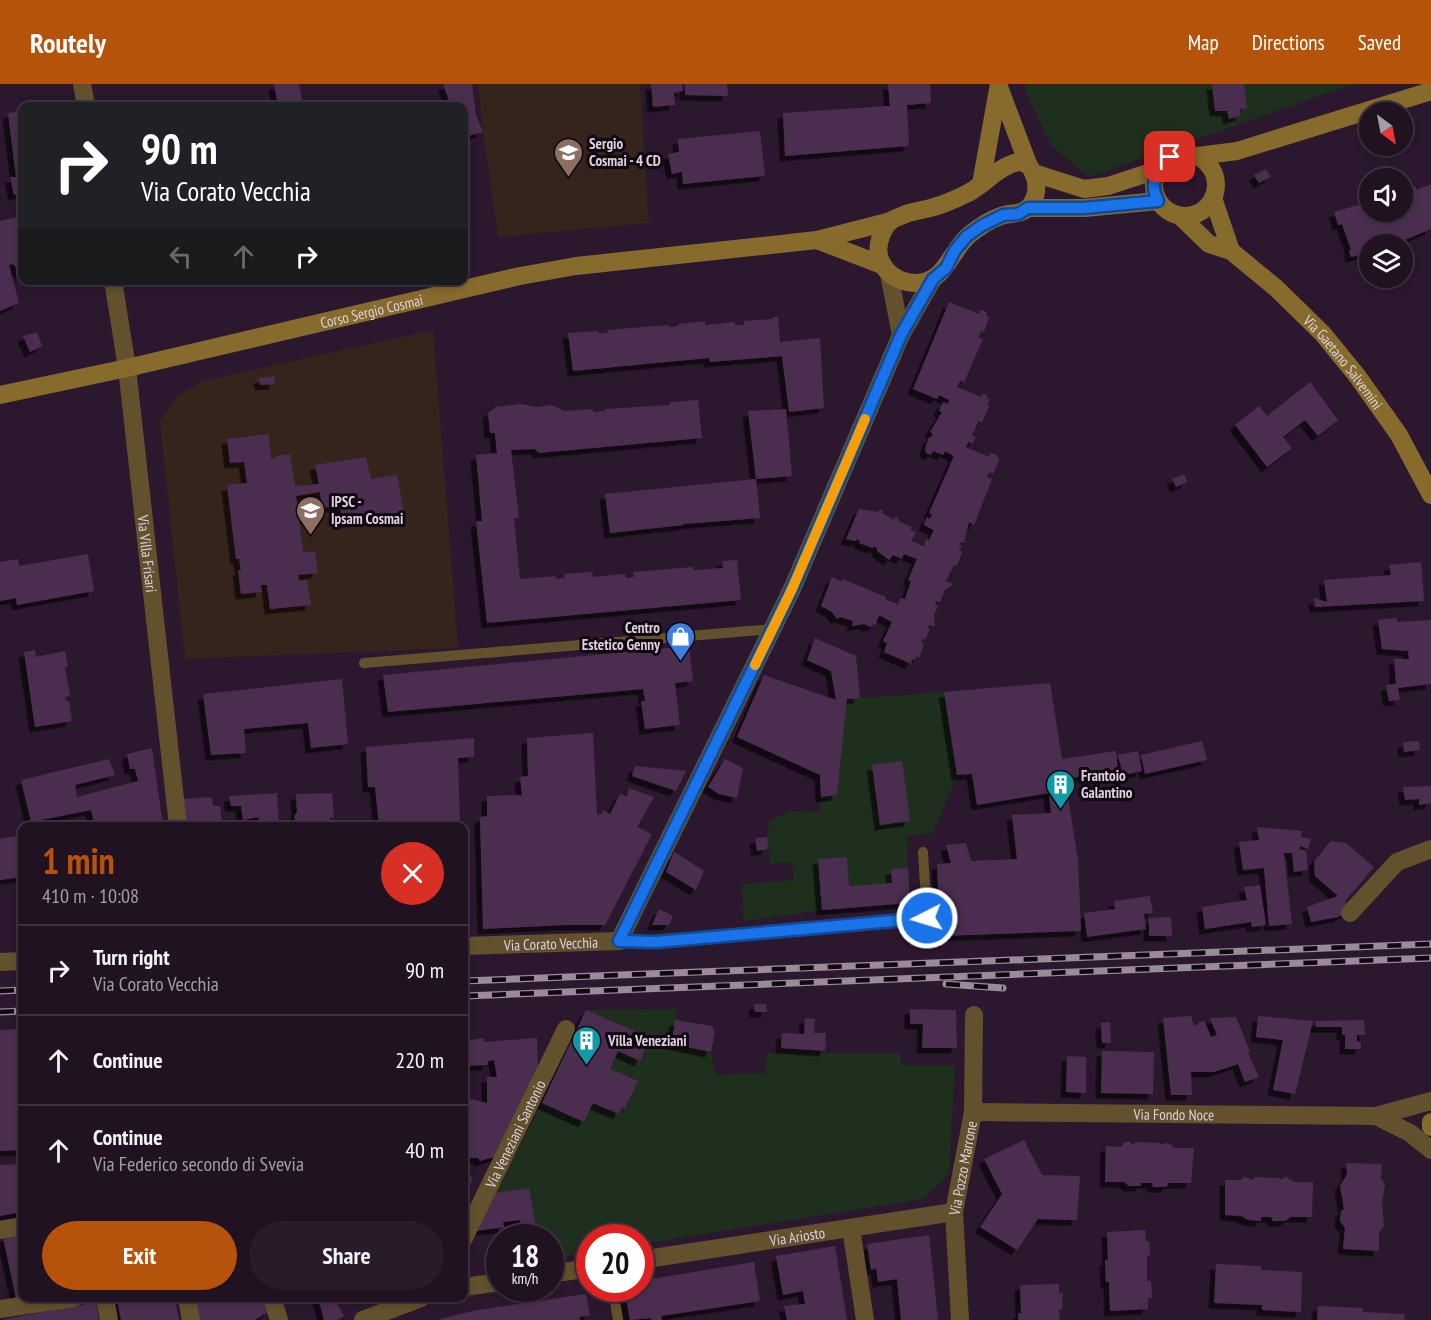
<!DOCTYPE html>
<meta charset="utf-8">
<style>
:root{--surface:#211222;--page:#291b2a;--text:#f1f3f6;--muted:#a29ea5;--line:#3e3240;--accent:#b45309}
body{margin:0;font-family:"PT Sans Narrow",sans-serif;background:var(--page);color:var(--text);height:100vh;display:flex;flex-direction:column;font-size:22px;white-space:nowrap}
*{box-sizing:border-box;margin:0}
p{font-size:20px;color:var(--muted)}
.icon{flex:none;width:33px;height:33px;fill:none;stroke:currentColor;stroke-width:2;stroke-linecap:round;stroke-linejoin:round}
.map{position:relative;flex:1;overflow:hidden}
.sheet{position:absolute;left:18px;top:738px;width:450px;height:480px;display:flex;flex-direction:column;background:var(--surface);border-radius:12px;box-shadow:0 3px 9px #0003,0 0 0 2px var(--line)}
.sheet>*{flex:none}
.hud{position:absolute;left:18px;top:18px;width:450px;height:183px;border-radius:12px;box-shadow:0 3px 9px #0003,0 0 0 2px var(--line);background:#202124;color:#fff;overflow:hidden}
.needle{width:39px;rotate:148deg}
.controls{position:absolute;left:1359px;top:18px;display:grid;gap:12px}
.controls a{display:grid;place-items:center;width:54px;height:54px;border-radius:50%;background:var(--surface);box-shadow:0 3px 9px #0003,0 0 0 2px var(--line);font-size:30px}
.speed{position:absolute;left:486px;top:1140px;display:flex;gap:12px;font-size:30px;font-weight:700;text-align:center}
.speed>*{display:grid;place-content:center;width:78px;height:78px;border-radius:50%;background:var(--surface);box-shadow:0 3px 9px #0003,0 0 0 2px var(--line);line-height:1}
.speed small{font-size:15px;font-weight:400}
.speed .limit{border:9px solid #d22;background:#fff;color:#111}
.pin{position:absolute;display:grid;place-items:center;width:51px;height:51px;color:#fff;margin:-26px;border-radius:12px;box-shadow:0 3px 9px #0006}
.me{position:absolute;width:66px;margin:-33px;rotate:265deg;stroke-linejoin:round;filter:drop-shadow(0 0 4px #0008)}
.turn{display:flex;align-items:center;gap:21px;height:126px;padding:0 24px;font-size:27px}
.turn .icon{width:78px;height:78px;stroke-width:2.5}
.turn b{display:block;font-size:42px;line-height:51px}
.lanes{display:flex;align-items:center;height:57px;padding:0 24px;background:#0003;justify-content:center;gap:30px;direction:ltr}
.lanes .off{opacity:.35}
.round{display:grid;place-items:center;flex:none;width:63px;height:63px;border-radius:32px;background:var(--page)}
.overview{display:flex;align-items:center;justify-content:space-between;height:102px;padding:0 24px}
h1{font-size:36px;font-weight:700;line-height:45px;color:var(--accent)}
.action{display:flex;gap:12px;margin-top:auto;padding:12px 24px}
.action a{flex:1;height:69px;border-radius:36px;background:var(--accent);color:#fff;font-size:24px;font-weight:700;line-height:69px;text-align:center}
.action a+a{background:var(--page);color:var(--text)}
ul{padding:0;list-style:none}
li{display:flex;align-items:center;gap:18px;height:90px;padding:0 24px;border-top:2px solid var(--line)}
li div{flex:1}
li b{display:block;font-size:22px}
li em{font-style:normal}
header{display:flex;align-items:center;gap:36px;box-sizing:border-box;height:84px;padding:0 30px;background:var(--accent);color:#fff}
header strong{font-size:28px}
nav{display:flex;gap:33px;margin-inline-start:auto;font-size:21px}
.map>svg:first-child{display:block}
.education{fill:#35241c}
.green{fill:#1e301d}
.building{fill:#4c2e4f;filter:url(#shadow)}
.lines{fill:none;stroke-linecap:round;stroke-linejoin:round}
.lane{stroke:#62512c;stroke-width:10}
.street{stroke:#62512c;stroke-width:18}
.secondary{stroke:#866b2c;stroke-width:18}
.rail-casing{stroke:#9a8a9b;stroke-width:7}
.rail{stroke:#100710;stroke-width:4.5;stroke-dasharray:14;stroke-linecap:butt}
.route-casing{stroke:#114b97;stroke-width:15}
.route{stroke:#1a73e8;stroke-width:10}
.slow{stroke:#f59e0b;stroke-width:10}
.labels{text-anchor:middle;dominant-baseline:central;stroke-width:6;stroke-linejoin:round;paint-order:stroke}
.poi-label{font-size:15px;font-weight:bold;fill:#ded1df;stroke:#100710;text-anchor:start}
.street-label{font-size:15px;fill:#ded1df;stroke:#100710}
</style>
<header>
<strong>Routely</strong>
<nav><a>Map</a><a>Directions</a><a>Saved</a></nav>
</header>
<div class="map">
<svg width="1431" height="1236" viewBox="0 0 1431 1236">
<defs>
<filter id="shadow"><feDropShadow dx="-5.5" dy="5.5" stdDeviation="0" flood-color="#0009"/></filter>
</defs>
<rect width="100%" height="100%" fill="#2c182e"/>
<path class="education" d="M478,0H640L649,139L498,153L483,48Z
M433,246L458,564L185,575L160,337L177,312L203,297Z"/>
<path class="green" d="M1026,0H1354L1088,93L1051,61L1025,6Z
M944,608L957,691L933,749L907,752L908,784L891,785L892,799L849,802L847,773L819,775L822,826L744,837L742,800L794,796L792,778L770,780L767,753L770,736L792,727L819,729L821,713L837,711L847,615Z
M677,925L672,960L711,968L716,991L766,989L767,969H900L901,981H955L949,1090L923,1115L641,1160L640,1154H590L589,1168L551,1174L550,1154L538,1153L529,1104L496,1109L542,1019L583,1038L593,1019L619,1030L622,1023L626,1024L637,997L610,985L618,967L640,977L650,954L586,926Z"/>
<path class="building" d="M274,0H299L303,22H249L277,16Z
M443,0H472L476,31L483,48L464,53V22H451Z
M651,0H682L683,7L674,9L675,21L653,23Z
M685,0H727L728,12L685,11Z
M888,0H930L931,19L907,21L909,62L785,72L783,29L890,22Z
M1212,0H1244L1247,24L1240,25L1241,31L1229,35L1227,27H1215Z
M22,27V109L14,111L10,93H16L8,29Z
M760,47L765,92L683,100L682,88L672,90L668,70L679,68L678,55Z
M1266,85L1271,93L1259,99L1254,91Z
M1431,100V145L1395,160L1394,157L1385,160H1370V166L1366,167L1367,169L1351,173L1349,167L1351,166L1342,140L1338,141L1334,128L1365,119L1364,117L1370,115V128H1402V105L1408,103L1409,106L1416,102V106Z
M22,132V191L13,180L9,181L19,219L0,227V137Z
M949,218L979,230L980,226L987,228L986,231L989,233L984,248L981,247L978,254L983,255L964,298L961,296L957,303L981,313L983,309L988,312L987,314L990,316L987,321L989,322L982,339L979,337L972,351L976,353L972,360L968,358L966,363L989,373L991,369L997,371L999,376L993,390L990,388L987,393L992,395L974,441L969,438L964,459L961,458L959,461L962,462L959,466L962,468L957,482L954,481L946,497L953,500L945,506L940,518L937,517L935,520L938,522L934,531L935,543L929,541L928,544L930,545L925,556L923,554L921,558L924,560L919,574L916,572L915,577L912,575L911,580L884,568L887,559L883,557L892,538L879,531L875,542L872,540L871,543L864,540L852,542L853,537L840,533L837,535L832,528L821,522L832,493L842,498L843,495L886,513V516L898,520L901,514L905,515L911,497L908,496L917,475L904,470L902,475L893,471L889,476L877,467V464L874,462L873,464L859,459L860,457L857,455L856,457L846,455L859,425L877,428L883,425L882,429L894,436L896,432L900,438L912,443L910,446L916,448L911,457L924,462L926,455L929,456L934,446L924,441L927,433L930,435L932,430L929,429L954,372L945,367L943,371L933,367L931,371L926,369L925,365L929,353L930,354L933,350L930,348L942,328L939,327L943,318L948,320L949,316L939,311L937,315L913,305Z
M773,233H778L780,258L820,254L824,324L789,328L782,272L710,278L709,274L573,287L568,249L598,247L599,249H608L607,246L669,241V243L678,242V240L705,237V241L735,238V241H744V237L773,235Z
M37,248L42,262L30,268L23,252Z
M274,292L275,300L260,301L259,294Z
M1310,298L1338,336L1318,352L1305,336L1283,353L1292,364L1267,383L1235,341L1259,322L1267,332Z
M698,316L702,354L539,369L535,365L511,366L519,434H514L520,495L555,492L556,495L565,494L564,490L592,488L593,493L625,490L626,494L634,493L633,488L693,483L694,486L723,484L722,477L737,476L741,516L487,539L476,437H482L476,371L497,369L495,349H490L488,329L496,323L521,320L537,323L552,321L564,327L593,325V328L605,327V325L670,321L669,318Z
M786,325L792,392L756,395L748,327Z
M269,350L271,375L277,374V372L290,370L295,402L319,400L315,381L366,373L371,395L397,391L404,431L343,439L340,422L322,424L320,408L296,412L303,468H315L318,489L298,491L299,497L307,496L311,521L270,525L267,501H261L262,508L241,510L238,486H241L239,475H236L227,401L247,399L244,378L230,379L227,355Z
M1184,390L1187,398L1176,403L1172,395Z
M756,395L760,434L684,440V441L610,449L605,410Z
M88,470L94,507L17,521L16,514L0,517V478L18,475L19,482Z
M1421,478L1424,517L1315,523L1314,514L1327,518L1324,496L1391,491L1389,481Z
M1397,534V538L1431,536V600L1398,604L1400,616L1389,617L1386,601L1396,600L1394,575H1409L1408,567L1382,565L1378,536Z
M815,554L856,572L860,614L847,615L837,711L821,713L820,691L737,653L764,591L836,616L831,587L807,576Z
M689,562L693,597L675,599L680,641L645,645L641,617H645L643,605L388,628L383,591Z
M35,566L36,573L65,567L68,583H65L70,612L65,613L66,617H69L72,637L35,643L24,568Z
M342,595L348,660L311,664L308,639L244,645L246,669L211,671L203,610Z
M1050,599L1062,675L1116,667L1118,687L1065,695L1078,776L1081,847L940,852L937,780L951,779L946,761L966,759L971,777L1017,775L1012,731L1051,729L1049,709L977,721L972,690L957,691L944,608Z
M593,649L597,731L602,730L603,726L610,730L620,710L627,712L629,704L654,713L637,743L652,750L605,841H565L483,845L480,733L487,732V712L522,711L520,693L528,692L527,654Z
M474,654V673L458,674L460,742H379L375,703H368L366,663Z
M1202,657L1207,676L1145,690L1141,671Z
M1419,657L1420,666L1404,668L1403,658Z
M152,664L163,742H95L91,726L31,738L21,696L109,675L115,691L75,701L77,713L138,697L135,685H130L127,670Z
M1138,667L1142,687L1123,691L1118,671Z
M725,675L743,684L737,714L719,710L708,703Z
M902,677L910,737L880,741L872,681Z
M635,682L686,687L676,707L632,692Z
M1431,702V719L1419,721V715L1405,716L1403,703Z
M277,709L279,742H204V739L186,740L183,715L212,713L213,722H220L222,737L224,738L259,737V733L243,736L241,722H231L229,712Z
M332,709L334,734L330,733V742H292L296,738L294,733L297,728L296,710Z
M374,739V742H338V741Z
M1257,743L1302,747L1301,753L1311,755L1308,765L1300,762V765L1306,767L1308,786L1294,788L1292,769H1284L1292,840L1269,842L1264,784L1243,786L1239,758L1259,756Z
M22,751V793L0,796V755Z
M767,753L768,765L757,767L755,754Z
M1331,757L1346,759L1374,783L1345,817L1352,826L1338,833L1311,838L1307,823L1338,812L1315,792L1314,777Z
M674,768L704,787L696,806L666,788Z
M847,773L849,802L892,799L891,785L908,784L910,819L822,826L818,775Z
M1260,801L1266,841L1252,843L1251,838L1205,845L1202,823L1247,816L1244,803Z
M1150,812L1153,829L1144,830L1146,845L1087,853L1084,829L1115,825L1114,817Z
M659,825L673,832L669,841H652Z
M1171,833L1172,852H1149V834Z
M754,920H766L767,928H755Z
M910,925L956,926L957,964H922L923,940H910Z
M586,926L650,954L640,977L618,967L610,985L638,997L625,1024L622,1023L619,1030L593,1019L584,1038L542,1019Z
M1191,932L1194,942L1204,936L1211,953L1217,951L1210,934L1236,933L1250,968L1248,969L1259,993L1245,998L1238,980L1214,988H1191L1192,1011H1171L1163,934Z
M1258,932L1313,937L1295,1010L1273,1006L1283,956L1256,953Z
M805,934L815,935L814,949H826L825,967L781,964L782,949L804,950Z
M675,936L712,942L715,948L711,968L672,960Z
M1364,936L1365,951H1357V958H1361V965H1345V951H1342V943H1316L1315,937Z
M1110,938L1111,959H1102L1101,939Z
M22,945V1066L0,1067V946Z
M483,954L484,958L537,954L538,989L497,1072L480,1077L478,1074H464V1060L467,1052L464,1050V1025L466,1014L487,1019V993H497L494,976L488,977V981L464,982V957Z
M1102,967L1154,968L1153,1010L1101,1009Z
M1067,972L1086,973V1009L1066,1008Z
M1024,1056L1042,1091L1080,1092L1077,1136L1038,1135L1017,1166L980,1143L1002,1110L984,1075Z
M1125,1058H1130L1133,1061L1136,1058L1160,1059L1161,1061L1166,1059L1171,1060L1174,1064H1194L1191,1099H1169L1166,1103H1153L1152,1099H1141V1102H1129L1124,1098H1105L1106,1062L1121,1063Z
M1346,1079L1382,1080L1381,1094L1385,1101L1382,1118L1384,1142L1379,1149V1167L1343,1165L1345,1144L1340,1137L1341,1127L1344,1125L1340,1102L1347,1090Z
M22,1080V1128L0,1132V1081Z
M464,1090L473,1093L464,1118Z
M1244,1093L1253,1096L1255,1093L1279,1094L1280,1096L1286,1093L1294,1098H1313L1312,1133H1291L1285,1137H1273L1271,1133H1261V1137L1248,1136L1241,1132L1225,1131V1096H1241Z
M529,1104L538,1154H504L502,1144L520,1141V1136L503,1138L504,1143L477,1147L496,1109Z
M1145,1146L1146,1157H1149L1150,1172H1147V1197H1151L1152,1214H1148V1225L1110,1227L1109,1198H1106L1105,1176H1108L1107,1148Z
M22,1149V1213L16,1214L3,1153Z
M929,1151L938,1236H901L897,1195L878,1198L876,1184L871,1186L867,1160Z
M835,1162L847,1236H787L784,1222L805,1220L803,1207L783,1211L776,1172Z
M754,1178L760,1217L661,1232L662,1236H651V1234L630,1236L624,1204H640V1197Z
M1216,1180L1261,1182V1186L1302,1188L1301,1228L1262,1226V1221L1214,1219Z
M1059,1200V1209H1063L1062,1226H1059L1060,1236H1018V1229H1021L1020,1201Z
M586,1210L590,1231L579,1233L580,1236H437L477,1226Z
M127,1214H175L179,1236H121L117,1216Z
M196,1214H265L269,1227L255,1236H200Z
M318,1214H334L344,1232L337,1236H324Z
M96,1218L99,1236H6V1235Z
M1318,1222L1363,1224V1228L1405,1230L1404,1236H1317Z"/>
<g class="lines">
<path class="lane" d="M364,579L773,545
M619,857L656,858L927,834L923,768
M613,1204L618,1236"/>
<g class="street">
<path d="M82,0L86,22"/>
<path d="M889,190L901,251"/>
<path id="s1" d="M113,196L127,284L178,742"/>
<path d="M1350,829L1397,778L1431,765"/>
<path id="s2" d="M464,862L619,857L792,505L901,251L933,195"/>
<path d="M0,878L22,877"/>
<path d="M1431,1017L1376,1032L1410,1049L1431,1066"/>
<path id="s3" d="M973,1028L1376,1032"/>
<path d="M851,1144L865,1236"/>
<path d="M0,1146L22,1142"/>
<path id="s4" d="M464,1154L566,945"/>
<path id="s5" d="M640,1176L954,1128"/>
<path d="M550,1190L590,1184"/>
<path d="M464,1203L500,1198"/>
<path d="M105,1214L109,1236"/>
<path d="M187,1214L191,1236"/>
<path d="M272,1214L279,1236"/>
<path d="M0,1225L74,1214"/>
<path d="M363,1236L421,1214"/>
<path id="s6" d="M960,1236L954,1128L973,1028L974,931"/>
</g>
<g class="secondary">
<path d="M999,3L1028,80"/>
<circle cx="1185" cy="101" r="31"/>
<path d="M1198,72L1237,67L1431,7"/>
<path d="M1018,78L1028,80C1037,93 1040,109 1030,122C1021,132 1011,128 1001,132C989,136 979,143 969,151C951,166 946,197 918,199C892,200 871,178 881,152C883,147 886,140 891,137C894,134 900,133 903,131C913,127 924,126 934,123C945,120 958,114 968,109C985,100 999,82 1018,78Z"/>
<path d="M1034,89L1084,105L1108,102L1157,86"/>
<path d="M981,100L999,0"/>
<path d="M1213,114L1231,167"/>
<path d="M1028,124H1084L1158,117"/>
<path id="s7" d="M1180,132L1209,160L1231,167L1276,204L1323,250L1358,293L1399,351L1431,411"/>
<path d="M817,156L882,181"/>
<path id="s8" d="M0,311L127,284L520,192L576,182L817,156L891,137"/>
<path d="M1431,1038V1043"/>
</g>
<defs>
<path id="rail" d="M464,897L1431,860
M946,900L1003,904
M0,907L22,906
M464,912L1431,874
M0,928L22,927"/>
</defs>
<use href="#rail" class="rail-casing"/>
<use href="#rail" class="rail"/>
</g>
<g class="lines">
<defs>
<path id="route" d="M927,834L656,858L619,857L792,505L901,251L933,195L946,184L955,166L967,152L981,142L1003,131L1018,130L1028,124H1084L1158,117C1149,99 1156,84 1170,73"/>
</defs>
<use href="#route" class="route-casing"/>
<use href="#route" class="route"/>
<path class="slow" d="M755,581L792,505L865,335"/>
</g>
<defs>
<symbol id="school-pin" viewBox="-11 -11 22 30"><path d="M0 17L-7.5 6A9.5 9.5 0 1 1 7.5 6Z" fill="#8d6e63" stroke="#100710"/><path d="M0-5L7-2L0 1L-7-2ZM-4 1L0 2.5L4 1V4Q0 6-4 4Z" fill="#fff"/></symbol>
<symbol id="shop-pin" viewBox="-11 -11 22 30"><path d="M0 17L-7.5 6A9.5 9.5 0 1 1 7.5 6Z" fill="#3f7fe0" stroke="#100710"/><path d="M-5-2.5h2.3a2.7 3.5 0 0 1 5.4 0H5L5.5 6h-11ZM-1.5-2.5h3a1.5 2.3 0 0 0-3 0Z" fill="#fff"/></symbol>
<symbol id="building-pin" viewBox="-11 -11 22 30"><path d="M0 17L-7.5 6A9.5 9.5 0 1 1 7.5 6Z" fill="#0f9aa8" stroke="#100710"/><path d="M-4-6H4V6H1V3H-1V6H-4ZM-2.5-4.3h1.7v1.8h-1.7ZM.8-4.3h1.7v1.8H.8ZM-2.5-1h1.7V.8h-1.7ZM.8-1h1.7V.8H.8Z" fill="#fff"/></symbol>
</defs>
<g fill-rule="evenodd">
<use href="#school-pin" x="552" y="52" width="33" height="45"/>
<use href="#school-pin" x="294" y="410" width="33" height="45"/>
<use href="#shop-pin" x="664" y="536" width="33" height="45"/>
<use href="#building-pin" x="1044" y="684" width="33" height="45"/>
<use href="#building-pin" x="570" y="940" width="33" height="45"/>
</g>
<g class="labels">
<g class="poi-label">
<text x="589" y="59">Sergio<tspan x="589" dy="17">Cosmai - 4 CD</tspan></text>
<text x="331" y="417">IPSC -<tspan x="331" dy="17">Ipsam Cosmai</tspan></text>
<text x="660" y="543" text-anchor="end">Centro<tspan x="660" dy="17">Estetico Genny</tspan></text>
<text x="1081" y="691">Frantoio<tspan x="1081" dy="17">Galantino</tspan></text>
<text x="608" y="956">Villa Veneziani</text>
</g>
<g class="street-label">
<text stroke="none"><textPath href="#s8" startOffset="381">Corso Sergio Cosmai</textPath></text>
<text stroke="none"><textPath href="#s7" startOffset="222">Via Gaetano Salvemini</textPath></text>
<text stroke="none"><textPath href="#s1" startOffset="276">Via Villa Frisari</textPath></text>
<text stroke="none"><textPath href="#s2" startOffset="87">Via Corato Vecchia</textPath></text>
<text stroke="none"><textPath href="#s3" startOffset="201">Via Fondo Noce</textPath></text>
<text stroke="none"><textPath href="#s4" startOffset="116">Via Veneziani Santonio</textPath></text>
<text stroke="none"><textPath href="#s6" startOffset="153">Via Pozzo Marrone</textPath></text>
<text stroke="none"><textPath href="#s5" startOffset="159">Via Ariosto</textPath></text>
</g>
</g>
</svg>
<div class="controls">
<a><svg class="needle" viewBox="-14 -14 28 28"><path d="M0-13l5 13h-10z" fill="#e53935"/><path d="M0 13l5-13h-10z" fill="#a29ea5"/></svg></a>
<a><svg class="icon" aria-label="sound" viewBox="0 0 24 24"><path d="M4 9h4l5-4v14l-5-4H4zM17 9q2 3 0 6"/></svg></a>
<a><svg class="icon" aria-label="layers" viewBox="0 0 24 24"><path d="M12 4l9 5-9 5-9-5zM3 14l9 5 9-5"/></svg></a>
</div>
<div class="speed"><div>18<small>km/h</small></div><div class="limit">20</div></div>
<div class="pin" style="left:1170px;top:73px;background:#d93025"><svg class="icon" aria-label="arrive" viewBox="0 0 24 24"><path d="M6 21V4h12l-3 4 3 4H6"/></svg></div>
<svg class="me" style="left:927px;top:834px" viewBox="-20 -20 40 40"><circle r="17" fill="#1a73e8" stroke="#fff" stroke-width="3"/><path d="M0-11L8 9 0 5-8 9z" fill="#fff"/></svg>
<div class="hud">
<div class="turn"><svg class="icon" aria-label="right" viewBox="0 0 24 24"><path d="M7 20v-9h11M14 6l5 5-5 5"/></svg><div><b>90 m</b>Via Corato Vecchia</div></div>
<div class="lanes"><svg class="icon off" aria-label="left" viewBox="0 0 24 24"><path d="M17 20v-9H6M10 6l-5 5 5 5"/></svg><svg class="icon off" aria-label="ahead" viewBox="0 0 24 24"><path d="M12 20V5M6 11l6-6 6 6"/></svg><svg class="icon" aria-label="right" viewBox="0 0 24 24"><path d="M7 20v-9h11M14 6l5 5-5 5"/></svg></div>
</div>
<section class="sheet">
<div class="overview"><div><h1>1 min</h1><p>410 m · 10:08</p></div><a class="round" style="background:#d93025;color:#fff"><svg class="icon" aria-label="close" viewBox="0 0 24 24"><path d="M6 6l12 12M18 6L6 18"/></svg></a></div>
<ul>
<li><svg class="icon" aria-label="right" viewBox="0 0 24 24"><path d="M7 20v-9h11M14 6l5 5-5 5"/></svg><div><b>Turn right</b><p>Via Corato Vecchia</p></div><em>90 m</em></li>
<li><svg class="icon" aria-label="ahead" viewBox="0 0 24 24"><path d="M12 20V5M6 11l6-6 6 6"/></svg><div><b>Continue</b></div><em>220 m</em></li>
<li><svg class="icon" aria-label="ahead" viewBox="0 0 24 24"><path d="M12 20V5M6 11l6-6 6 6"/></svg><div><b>Continue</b><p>Via Federico secondo di Svevia</p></div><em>40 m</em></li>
</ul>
<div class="action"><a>Exit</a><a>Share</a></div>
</section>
</div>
